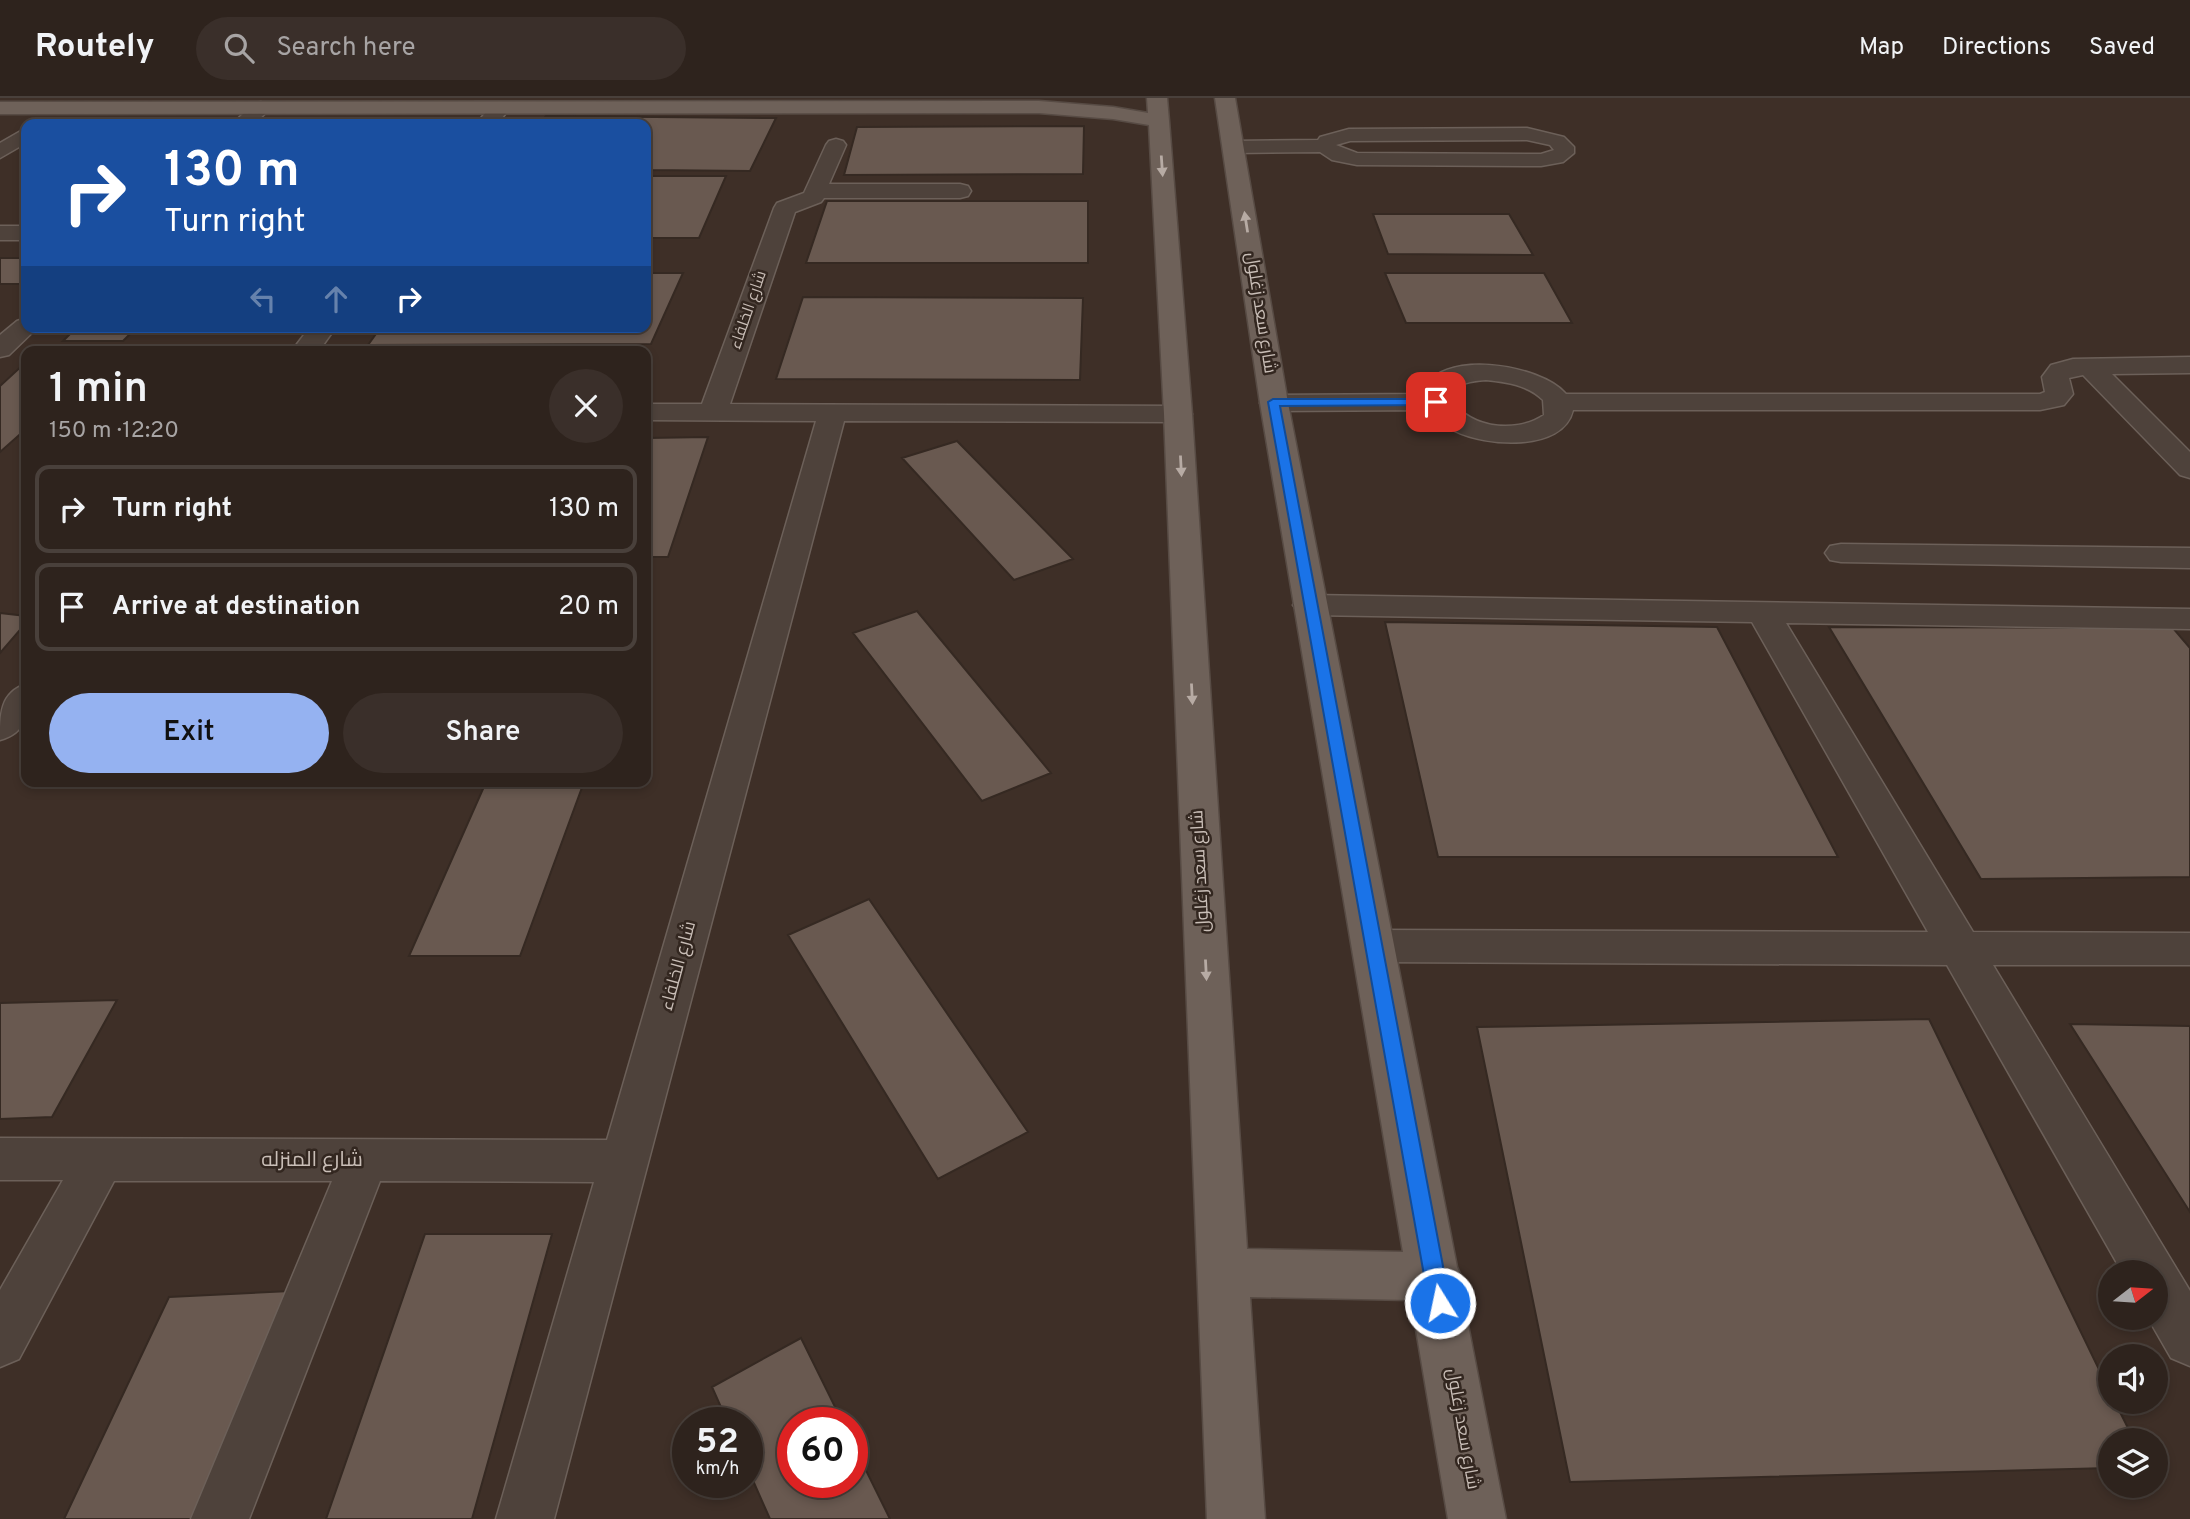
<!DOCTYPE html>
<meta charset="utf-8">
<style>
:root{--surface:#2e231d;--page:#3a2f2a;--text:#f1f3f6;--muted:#a7a4a4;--line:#49403b;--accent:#95b2f1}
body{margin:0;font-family:Overpass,Cairo,sans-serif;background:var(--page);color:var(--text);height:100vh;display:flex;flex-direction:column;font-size:26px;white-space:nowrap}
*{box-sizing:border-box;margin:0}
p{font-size:23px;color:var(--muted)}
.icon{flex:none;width:38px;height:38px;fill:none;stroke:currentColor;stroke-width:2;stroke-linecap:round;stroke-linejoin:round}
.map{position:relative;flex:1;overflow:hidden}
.details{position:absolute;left:21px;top:248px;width:630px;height:441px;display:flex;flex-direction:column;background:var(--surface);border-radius:14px;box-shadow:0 4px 10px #0003,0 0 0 2px var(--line)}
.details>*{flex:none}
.banner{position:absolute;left:21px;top:21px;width:630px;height:214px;border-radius:14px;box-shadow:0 4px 10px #0003,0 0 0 2px var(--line);background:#1a4fa0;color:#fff;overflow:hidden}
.needle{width:46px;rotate:73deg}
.fabs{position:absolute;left:2098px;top:1162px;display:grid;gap:14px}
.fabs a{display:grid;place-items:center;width:70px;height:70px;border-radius:50%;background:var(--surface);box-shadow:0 4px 10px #0003,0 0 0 2px var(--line);font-size:35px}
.speed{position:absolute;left:672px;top:1309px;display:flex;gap:14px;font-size:35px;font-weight:700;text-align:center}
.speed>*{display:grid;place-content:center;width:91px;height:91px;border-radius:50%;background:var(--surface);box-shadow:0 4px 10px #0003,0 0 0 2px var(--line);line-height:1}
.speed small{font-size:18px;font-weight:400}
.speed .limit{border:10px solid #d22;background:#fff;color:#111}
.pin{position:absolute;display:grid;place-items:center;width:60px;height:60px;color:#fff;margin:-30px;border-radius:14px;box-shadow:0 4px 10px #0006}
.me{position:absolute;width:77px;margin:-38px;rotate:350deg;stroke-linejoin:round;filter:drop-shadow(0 0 5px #0008)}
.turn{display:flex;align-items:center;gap:24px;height:147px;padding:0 28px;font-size:32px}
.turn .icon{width:91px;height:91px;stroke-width:2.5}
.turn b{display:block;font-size:49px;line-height:60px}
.lanes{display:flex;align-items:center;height:66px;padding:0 28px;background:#0003;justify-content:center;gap:35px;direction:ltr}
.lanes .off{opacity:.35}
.round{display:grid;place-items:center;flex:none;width:74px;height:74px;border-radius:37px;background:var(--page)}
.summary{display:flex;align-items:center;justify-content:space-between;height:119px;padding:0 28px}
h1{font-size:42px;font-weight:600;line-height:52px}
.cta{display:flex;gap:14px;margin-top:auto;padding:14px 28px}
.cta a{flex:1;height:80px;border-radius:42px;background:var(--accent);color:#111;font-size:28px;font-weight:600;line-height:80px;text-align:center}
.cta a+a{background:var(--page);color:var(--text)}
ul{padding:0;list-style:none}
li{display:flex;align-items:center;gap:21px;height:88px;margin:0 14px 10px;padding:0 14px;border:4px solid var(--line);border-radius:14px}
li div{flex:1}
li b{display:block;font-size:26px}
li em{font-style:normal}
header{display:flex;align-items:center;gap:42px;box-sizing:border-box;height:98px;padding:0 35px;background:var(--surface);border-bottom:2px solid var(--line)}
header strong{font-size:33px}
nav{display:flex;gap:38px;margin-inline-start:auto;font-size:24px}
.search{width:490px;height:63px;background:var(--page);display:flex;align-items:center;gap:18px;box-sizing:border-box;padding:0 24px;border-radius:38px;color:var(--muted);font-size:26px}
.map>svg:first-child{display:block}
.building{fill:#695950;stroke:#352922;stroke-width:2}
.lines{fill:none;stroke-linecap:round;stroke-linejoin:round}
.minor-casing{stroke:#6c6059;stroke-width:3}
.major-casing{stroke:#574b44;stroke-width:3}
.minor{fill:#4e423b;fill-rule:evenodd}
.major{fill:#6e6159;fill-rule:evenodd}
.oneway{fill:#b7aba4}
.route{fill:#1a73e8;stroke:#114b97;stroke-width:2}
.labels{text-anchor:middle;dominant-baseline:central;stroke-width:5;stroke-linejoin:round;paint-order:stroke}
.far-street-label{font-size:16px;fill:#c9beb7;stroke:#332720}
.street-label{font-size:18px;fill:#c9beb7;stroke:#332720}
.near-street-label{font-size:21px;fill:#c9beb7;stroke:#332720}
</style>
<header>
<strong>Routely</strong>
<div class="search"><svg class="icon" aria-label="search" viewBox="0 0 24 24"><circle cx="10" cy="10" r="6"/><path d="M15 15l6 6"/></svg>Search here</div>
<nav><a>Map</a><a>Directions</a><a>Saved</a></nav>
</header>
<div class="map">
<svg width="2190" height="1421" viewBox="0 0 2190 1421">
<rect width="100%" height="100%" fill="#3e2f27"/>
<path class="building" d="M546,18L776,20L750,73L646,72V26H540Z
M1084,28L1083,76L844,77L857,29Z
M646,78H726L699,140H646Z
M827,103H1088V165H806Z
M1373,116H1509L1533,157L1388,156Z
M0,160H26V186H0Z
M646,175H683L651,246L368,247L381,229H646Z
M1385,175H1544L1572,225H1406Z
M803,199L1083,200L1080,282L776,281Z
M77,229H137L123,243H63Z
M182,248H244L239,254H177Z
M42,249H108L103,254H37Z
M26,264V331L0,354V288Z
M708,339L668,459H646V340Z
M957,343L1073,461L1014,482L902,360Z
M917,513L1051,675L982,703L853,535Z
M0,515L26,518V525L0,555Z
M1385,524L1717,529L1838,759H1438Z
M1829,529L2173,530L2190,550V779L1981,781Z
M486,684H584L520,858H409Z
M869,801L1028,1034L938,1081L788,837Z
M117,902L52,1019L0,1021V905Z
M1929,921L2110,1294V1304H2115L2134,1342H2110V1370L1570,1384L1477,929Z
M2070,926L2190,928V1114Z
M425,1136H552L472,1421H326Z
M290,1193L198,1421H64L169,1199Z
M801,1240L843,1325H793V1384H852V1344L890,1421H770L747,1369V1325H728L712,1289Z"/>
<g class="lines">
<defs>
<path id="minor" d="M261,4L271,10L254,26H232L254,6Z
M500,4L510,10L497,26H476L493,6Z
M26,30V45L0,60V45Z
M1527,30L1564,39L1574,49V55L1563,64L1541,68L1357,67L1332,62L1320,54L1234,55L1227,53L1224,49L1227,45L1234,43L1318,42L1320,39L1349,31ZM1527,42L1550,47L1554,52L1541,56L1357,55L1336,47L1350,43Z
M836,41L843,43L846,47L829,86H960L968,88L971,93L968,98L960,100H824L821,104L795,114L730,306L1178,308L1188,310L1192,316L1188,322L1178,324L844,323L554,1421H496L594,1084L380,1083L249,1421H191L332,1083H114L19,1261L0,1269V1192L63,1082H0V1040L607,1042L816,323L646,322V306H702L774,110L777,105L804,95L826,47L829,43Z
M0,128H26V142H0Z
M26,220V229H38L9,257L0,259V237L17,223Z
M310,229H336L318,254H291Z
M2190,259V275L2112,276L2190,354V380L2180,377L2083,277L2069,280L2073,296L2064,307L2040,312H1573C1563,355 1484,348 1455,333C1444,328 1437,321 1429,312L1274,313L1264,311L1260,305L1264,299L1274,297L1422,296C1436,249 1541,266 1566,296H2040L2045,294L2042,279L2051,267L2073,261ZM1486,282C1506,284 1528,287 1543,302L1544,317C1515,337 1462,330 1449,295C1460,285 1471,283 1486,282Z
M1841,446L2190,450V470L1841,464L1830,462L1825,455L1830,448Z
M1310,497L2190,511V531L1786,525L1973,834L2190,835V867H1993L2190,1193V1268L2171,1260L2148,1220H2156V1174H2122L1947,867L1374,864L1359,860L1353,848L1359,836L1374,832L1928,834L1752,524L1310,517L1298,514L1293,507L1298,500Z
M26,586C27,612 30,634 0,642C0,616 0,595 26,586Z"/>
<path id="major" d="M1147,0H1167L1169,23L1192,316L1247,1151L1403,1154L1260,305L1215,0H1235L1288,305L1457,1169L1461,1178L1459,1181L1506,1421H1448L1411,1202L1250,1199L1265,1421H1207L1164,316L1149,27L1113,21L1039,15L0,16V4L1039,3L1113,9L1148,15Z"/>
</defs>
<use href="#minor" class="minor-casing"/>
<use href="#major" class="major-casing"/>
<use href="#minor" class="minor"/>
<use href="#major" class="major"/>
</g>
<defs><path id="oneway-solid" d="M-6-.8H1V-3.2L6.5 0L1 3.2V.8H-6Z" transform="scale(1.75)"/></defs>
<g class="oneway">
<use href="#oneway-solid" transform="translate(1162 68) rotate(86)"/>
<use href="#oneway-solid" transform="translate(1246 124) rotate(-99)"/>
<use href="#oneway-solid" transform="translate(1181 368) rotate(87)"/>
<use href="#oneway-solid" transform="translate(1192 596) rotate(87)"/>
<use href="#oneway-solid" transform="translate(1206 872) rotate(87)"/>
</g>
<path class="route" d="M1273,301H1436L1442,304L1436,307L1280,308L1450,1205L1447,1212L1440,1215L1432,1212L1429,1205L1268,304Z"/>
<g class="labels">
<g class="far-street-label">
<text transform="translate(749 212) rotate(-71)">شارع الخلفاء</text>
</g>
<g class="street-label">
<text transform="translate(1260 215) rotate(81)">شارع سعد زغلول</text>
<text transform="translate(1201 773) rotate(-93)">شارع سعد زغلول</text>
<text transform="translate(679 868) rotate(-75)">شارع الخلفاء</text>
<text transform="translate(1462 1331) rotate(80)">شارع سعد زغلول</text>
</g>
<g class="near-street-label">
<text x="312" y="1062">شارع المنزله</text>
</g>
</g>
</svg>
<div class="fabs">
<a><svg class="needle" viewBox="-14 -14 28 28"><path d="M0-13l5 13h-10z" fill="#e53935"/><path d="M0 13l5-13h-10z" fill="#a7a4a4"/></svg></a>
<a><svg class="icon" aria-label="sound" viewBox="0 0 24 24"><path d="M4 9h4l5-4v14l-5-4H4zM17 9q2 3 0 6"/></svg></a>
<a><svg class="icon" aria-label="layers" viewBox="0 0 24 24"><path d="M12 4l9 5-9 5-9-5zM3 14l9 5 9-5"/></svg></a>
</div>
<div class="speed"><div>52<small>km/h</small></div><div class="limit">60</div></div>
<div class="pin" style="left:1436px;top:304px;background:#d93025"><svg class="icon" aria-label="arrive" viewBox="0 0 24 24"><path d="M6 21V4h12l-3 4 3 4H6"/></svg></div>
<svg class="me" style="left:1440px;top:1205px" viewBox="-20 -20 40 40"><circle r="17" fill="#1a73e8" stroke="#fff" stroke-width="3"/><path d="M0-11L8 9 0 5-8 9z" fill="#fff"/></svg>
<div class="banner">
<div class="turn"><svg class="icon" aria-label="right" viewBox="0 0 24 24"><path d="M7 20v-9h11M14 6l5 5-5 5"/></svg><div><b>130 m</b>Turn right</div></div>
<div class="lanes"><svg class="icon off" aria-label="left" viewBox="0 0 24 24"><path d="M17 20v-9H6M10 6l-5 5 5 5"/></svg><svg class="icon off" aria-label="ahead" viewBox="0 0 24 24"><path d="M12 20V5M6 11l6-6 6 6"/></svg><svg class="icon" aria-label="right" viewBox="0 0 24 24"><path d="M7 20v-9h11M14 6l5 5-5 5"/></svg></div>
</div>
<section class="details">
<div class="summary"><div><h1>1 min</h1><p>150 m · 12:20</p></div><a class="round"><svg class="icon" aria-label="close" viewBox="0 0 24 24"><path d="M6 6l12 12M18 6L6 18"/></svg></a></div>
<ul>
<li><svg class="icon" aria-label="right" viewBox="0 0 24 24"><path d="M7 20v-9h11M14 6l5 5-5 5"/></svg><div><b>Turn right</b></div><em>130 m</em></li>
<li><svg class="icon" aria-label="arrive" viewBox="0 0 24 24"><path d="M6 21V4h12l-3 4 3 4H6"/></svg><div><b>Arrive at destination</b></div><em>20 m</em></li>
</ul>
<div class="cta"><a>Exit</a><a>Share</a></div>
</section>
</div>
